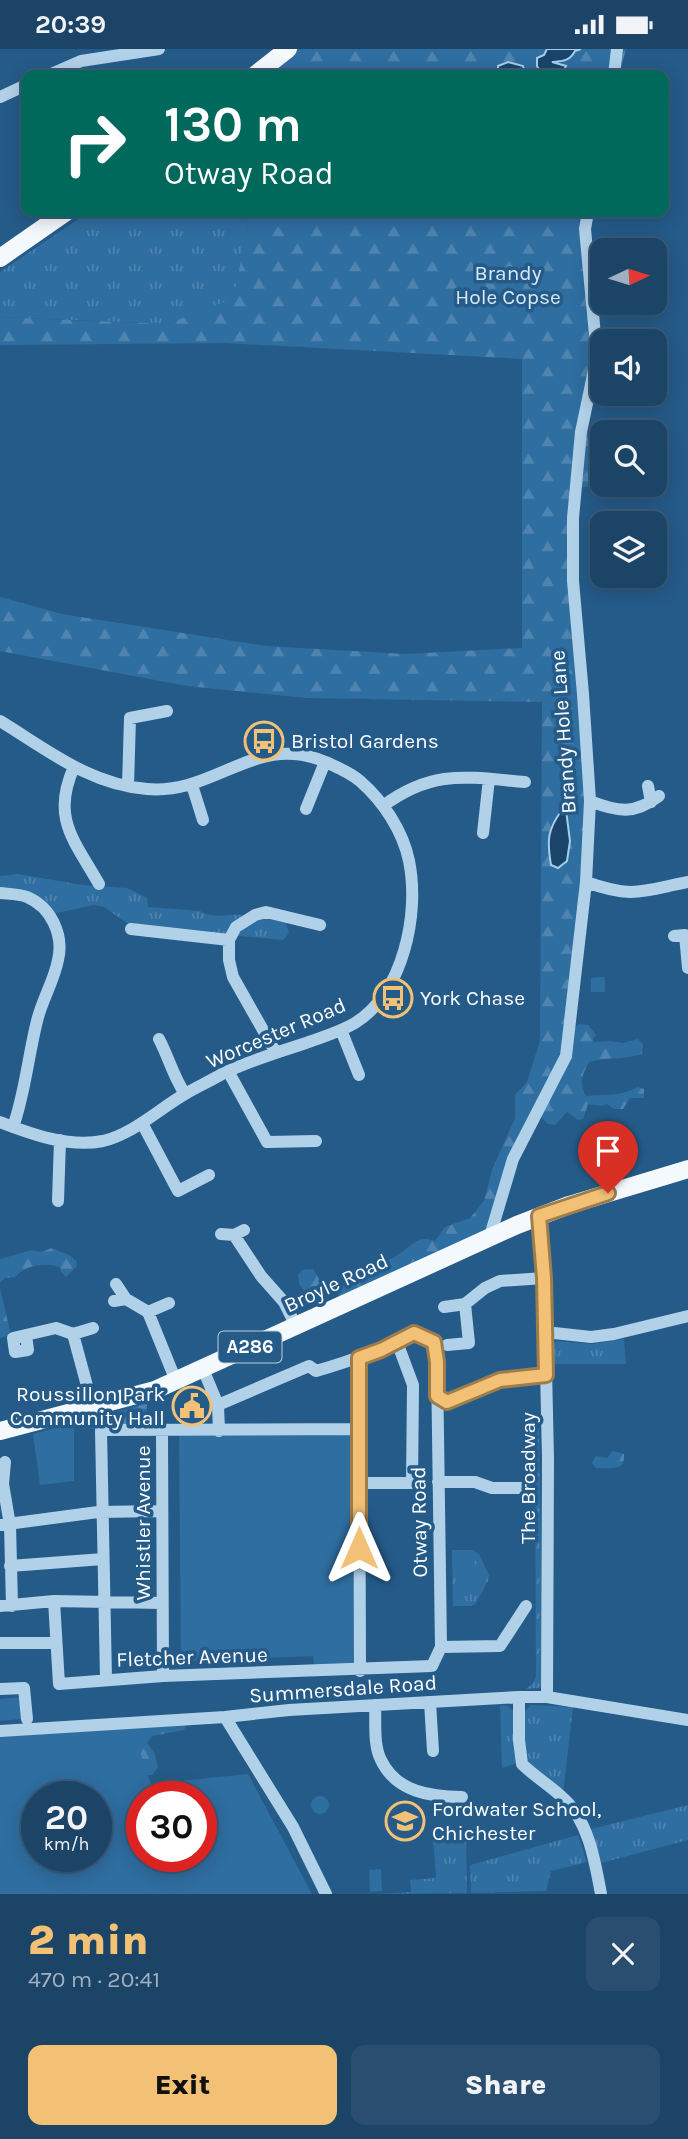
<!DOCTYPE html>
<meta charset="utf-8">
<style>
:root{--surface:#1c4467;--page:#294e70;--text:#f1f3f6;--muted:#a0b0c0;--line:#3a5c7b;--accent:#f3c175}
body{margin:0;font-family:Karla,sans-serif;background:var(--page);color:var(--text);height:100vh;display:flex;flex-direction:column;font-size:26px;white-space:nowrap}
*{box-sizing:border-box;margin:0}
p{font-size:23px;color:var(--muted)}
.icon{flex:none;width:38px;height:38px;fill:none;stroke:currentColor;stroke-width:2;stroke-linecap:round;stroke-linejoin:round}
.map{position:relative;height:1845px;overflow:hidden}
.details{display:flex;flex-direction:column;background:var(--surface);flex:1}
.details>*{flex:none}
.banner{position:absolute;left:21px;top:21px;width:648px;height:147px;border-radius:14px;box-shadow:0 4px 18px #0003,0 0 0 2px var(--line);background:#00695c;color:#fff;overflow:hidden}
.needle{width:46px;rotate:86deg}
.tools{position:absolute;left:590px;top:189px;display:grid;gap:14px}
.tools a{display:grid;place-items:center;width:77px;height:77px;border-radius:14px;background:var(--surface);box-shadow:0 4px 18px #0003,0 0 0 2px var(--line);font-size:35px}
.speed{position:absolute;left:21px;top:1732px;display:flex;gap:14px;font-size:35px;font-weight:700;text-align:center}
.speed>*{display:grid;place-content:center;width:91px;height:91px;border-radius:50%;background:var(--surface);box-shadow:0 4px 18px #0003,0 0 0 2px var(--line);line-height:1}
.speed small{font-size:18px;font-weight:400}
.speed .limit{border:10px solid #d22;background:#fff;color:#111}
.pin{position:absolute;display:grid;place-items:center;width:60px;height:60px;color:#fff;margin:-72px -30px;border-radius:50% 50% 50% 0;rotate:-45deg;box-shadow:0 0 7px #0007}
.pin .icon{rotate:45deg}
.me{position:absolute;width:77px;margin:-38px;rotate:0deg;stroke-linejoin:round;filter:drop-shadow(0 0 5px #0008)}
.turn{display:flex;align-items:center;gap:24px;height:147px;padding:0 28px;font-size:32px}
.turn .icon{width:91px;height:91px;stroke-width:2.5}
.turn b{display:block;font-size:49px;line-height:60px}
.round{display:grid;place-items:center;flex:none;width:74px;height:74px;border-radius:14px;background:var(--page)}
.summary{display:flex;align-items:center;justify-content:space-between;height:119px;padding:0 28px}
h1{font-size:42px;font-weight:800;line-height:52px;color:var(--accent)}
.primary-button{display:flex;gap:14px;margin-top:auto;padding:14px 28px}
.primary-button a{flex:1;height:80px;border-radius:14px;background:var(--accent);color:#111;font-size:28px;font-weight:800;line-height:80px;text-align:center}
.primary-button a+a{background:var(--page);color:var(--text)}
.status{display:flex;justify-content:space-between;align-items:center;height:49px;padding:0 35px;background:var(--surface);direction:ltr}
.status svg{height:19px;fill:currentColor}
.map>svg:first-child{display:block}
.grass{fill:url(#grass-tufts)}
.forest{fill:url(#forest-firs)}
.green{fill:#2f6ea1;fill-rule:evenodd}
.water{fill:#1a4469;stroke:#a5cdea;stroke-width:2}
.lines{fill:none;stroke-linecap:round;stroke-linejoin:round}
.minor{stroke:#b1d1e9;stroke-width:12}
.major{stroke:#f4f9fe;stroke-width:18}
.route-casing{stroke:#9e7d4c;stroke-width:18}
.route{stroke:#f3c175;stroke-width:12}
.labels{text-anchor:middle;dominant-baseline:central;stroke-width:7;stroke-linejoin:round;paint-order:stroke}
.shield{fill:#255b89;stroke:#becedc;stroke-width:2}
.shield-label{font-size:19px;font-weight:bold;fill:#fff}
.park-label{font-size:21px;fill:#d5e8f7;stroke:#255b89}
.street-label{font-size:21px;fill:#fff;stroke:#255b89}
.poi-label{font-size:21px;fill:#fff;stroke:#255b89;text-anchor:start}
</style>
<div class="status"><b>20:39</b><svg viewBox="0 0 49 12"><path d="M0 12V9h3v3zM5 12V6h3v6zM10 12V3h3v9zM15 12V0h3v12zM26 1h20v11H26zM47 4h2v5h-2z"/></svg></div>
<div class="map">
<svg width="688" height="1845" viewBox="0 0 688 1845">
<defs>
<pattern id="grass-tufts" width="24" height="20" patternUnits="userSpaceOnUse" patternTransform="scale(1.75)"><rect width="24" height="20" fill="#2f6ea1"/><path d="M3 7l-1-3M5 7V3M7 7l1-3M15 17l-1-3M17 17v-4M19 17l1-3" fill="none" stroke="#4e84af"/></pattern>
<pattern id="forest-firs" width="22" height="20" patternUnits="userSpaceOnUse" patternTransform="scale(1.75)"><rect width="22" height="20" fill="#2f6ea1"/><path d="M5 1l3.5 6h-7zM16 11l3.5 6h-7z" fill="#4e84af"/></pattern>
</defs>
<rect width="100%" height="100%" fill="#255b89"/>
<path class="grass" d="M89,163H241L248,178L234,250L167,275L0,268V223Z
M18,825L82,836L127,839L147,849L148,858L200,862C212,870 227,865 240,866C256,867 271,871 286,874L289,884L283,891L131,877L104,858L94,856L52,865L0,841V827Z
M605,928V943H591V929Z
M624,1290L626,1315H549L548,1299L557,1292L592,1295Z
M539,1379L543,1635L539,1639L526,1640L534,1633L536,1627L535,1381Z
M452,1501H473L479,1505L489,1526L488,1532L476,1554L472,1557H453Z
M500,1656L508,1657L515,1664L517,1714L502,1719Z
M531,1656L573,1658L563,1744L525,1712L524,1663Z
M688,1756V1791L601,1814L591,1780Z
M466,1786L467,1844L377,1845L411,1843L410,1831L436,1829L433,1787Z
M578,1786L587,1813L551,1822L546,1842L471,1844L470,1816Z"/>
<path class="forest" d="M297,0H547L537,17L542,26H525L523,17H498V26H266Z
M581,0H626L619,26H550L549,20H554L552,12Z
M241,163H586L594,307L569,469L587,753L584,821L562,1008L489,1183L341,1253L338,1245C345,1233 353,1227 365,1219L372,1221C380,1215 388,1212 396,1207C411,1199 416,1185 435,1192L445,1178L470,1169L484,1152L492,1121L515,1069V1046L527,1033L540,992L542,653L307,649L187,637L0,602V548L62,565L266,597L405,605L522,599V310L224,294L0,296V268L167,275L233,250L248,178Z
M599,382C608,401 600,421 589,437L578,439L585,384Z
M579,975L588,976L596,986L593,990L594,993L610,992L623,994L638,990L643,995L642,1005C625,1011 607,1008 589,1013C582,1026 579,1034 586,1047C604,1045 622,1048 637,1038L644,1040V1049H630L623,1060H614L607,1055L602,1057L588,1055L583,1070L578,1071L567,1063L555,1076L548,1075L540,1067L574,979Z
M52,1199L71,1207L77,1213V1217L66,1228L61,1223L60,1218C44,1213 26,1216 15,1228L5,1229L0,1234V1210L32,1201L41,1203Z
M304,1220H313L325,1238L317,1242L314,1240L305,1243L299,1235L298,1225Z
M0,1239L11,1286L0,1289Z
M147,1354L146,1380H90V1371Z
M613,1402L624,1405C626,1424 608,1418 596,1419L592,1414L596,1407L607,1409Z
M187,1674L184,1681L152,1687L147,1694L155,1705L158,1718L152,1726L139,1727L131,1676Z"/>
<path class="green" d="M74,1374V1432L40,1436L33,1385Z
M353,1386L355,1616L314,1617L313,1607L181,1612L179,1387Z
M465,1502L486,1529L476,1546L469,1540L470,1526L456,1512Z
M20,1648L21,1670L0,1672V1650Z
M131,1676L151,1735L248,1725L312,1845H0V1685ZM37,1748H96V1808H37ZM142,1748H201V1808H142Z
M311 1756a9 9 0 1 1 18 0a9 9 0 1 1-18 0Z
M381,1820L382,1842L370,1843L369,1821Z"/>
<path class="water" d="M547,0H581L575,2C569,13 562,12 552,13L566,17L564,21L549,20L550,26H542L537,17V9L544,6Z
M508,13L523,17L525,26H498V17Z
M562,761H566L570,792L567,812L558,819L551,816C547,792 547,781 562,761Z"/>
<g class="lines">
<path class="minor" d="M49,26L81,12L159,0
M614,26L617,0
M0,48L26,36
M0,672C46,700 90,736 147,740C217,746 257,681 328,714C339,719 351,724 360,732C383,752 403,782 409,812C420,865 403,944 355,974C340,983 322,988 306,994C278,1003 248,1012 222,1025C210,1032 197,1038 185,1045C159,1060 133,1085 103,1092C69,1099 31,1085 0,1073
M74,718C51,769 74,791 99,835
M192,736L203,771
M128,737L130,669L167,662
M648,737L651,753
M590,752C618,763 634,766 659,747
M383,757C433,720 467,728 525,733
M306,760L325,713
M483,784L489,730
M586,833C634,850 642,842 688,833
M0,844C9,845 19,845 27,848C51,858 64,886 58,911C54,932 42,951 37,972C28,1008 25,1044 13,1078
M131,880L229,891
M674,887L685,886L688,919
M341,981L359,1026
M159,990C169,1009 173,1027 185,1045
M276,1004L233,928L229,911V891L236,878L255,866L266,863L320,876
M228,1022L267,1093L316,1092
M142,1074L178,1142L209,1126
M58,1152L60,1091
M539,1167L544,1229L548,1410L547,1648
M221,1185L234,1186L244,1181
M234,1186L261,1227L284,1253L296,1277
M490,1187L513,1110L566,1007L586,833L590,752L583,645L573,532V469L581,383L597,307L585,180L588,163
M116,1235L126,1250
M114,1252L126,1250L148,1263L176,1332
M444,1258L465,1255
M148,1263L169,1254
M545,1283L591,1288L614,1285L688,1267
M73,1285L93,1279
M26,1286L28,1301L15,1303L13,1289L56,1279L73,1285L93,1359
M447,1296L469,1294L465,1255L485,1239L500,1232L544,1229
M359,1309L360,1622
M203,1320L218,1356L219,1382
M437,1347L447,1353L500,1331L546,1326
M162,1382L163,1627
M5,1413L3,1435L10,1476L12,1557
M438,1433H475L492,1439H526
M359,1434H412L413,1336L397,1293
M0,1476L98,1463L162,1462
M10,1517L103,1510
M54,1552L59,1635L163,1627L432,1617L441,1598L437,1313L434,1293L414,1284C382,1301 351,1312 316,1322L309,1317L218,1356
M0,1557L54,1552L162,1554
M0,1594H56
M441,1598L500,1597L526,1557
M106,1630L101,1381L359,1380
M0,1640L24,1639L27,1670
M519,1648V1691L522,1715C535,1728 551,1737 564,1750C589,1773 595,1813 601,1845
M430,1653L433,1702
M375,1656C376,1672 373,1696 381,1711C396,1743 431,1748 462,1748
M225,1668L293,1778L326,1845
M0,1682L225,1668L289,1661L519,1648H547L688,1671"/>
<path class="major" d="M255,26L288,0
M0,209L66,163
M0,1382L155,1341L517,1176L569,1156L688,1120"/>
</g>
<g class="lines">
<defs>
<path id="route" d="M359,1499V1309L381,1301L414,1284L434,1293L437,1313V1347L447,1353L500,1331L546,1326L544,1229L539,1167L608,1144"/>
</defs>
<use href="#route" class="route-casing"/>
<use href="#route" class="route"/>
</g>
<defs>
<symbol id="bus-ring" viewBox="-11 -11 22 22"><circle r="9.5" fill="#255b89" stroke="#f3c175" stroke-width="1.5"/><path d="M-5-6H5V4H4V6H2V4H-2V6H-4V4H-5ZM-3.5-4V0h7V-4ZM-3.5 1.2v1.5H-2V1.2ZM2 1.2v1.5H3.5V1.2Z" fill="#f3c175"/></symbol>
<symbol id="civic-ring" viewBox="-11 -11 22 22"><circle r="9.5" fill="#255b89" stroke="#f3c175" stroke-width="1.5"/><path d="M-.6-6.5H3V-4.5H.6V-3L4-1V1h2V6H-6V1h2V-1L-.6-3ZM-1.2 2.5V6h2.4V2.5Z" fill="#f3c175"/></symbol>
<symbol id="school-ring" viewBox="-11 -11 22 22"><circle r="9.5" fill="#255b89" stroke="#f3c175" stroke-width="1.5"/><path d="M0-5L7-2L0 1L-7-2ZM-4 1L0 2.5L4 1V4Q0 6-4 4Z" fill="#f3c175"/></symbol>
</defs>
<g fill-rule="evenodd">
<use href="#bus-ring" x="242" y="670" width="44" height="44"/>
<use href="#bus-ring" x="371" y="927" width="44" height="44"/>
<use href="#civic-ring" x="170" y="1335" width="44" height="44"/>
<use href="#school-ring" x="383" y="1750" width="44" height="44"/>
</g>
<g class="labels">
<rect class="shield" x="218.5" y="1282.5" width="63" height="31" rx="5"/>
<g class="shield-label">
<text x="250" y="1298">A286</text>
</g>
<g class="park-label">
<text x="508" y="224">Brandy<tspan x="508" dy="24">Hole Copse</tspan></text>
</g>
<g class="street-label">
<text transform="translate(563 683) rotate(-94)">Brandy Hole Lane</text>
<text transform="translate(276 984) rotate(-23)">Worcester Road</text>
<text transform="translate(336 1234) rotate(-25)">Broyle Road</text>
<text transform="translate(528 1429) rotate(-90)">The Broadway</text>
<text transform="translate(419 1473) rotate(-91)">Otway Road</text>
<text transform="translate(143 1474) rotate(-90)">Whistler Avenue</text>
<text transform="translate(192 1608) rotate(-2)">Fletcher Avenue</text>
<text transform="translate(343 1640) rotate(-4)">Summersdale Road</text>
</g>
<g class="poi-label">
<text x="291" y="692">Bristol Gardens</text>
<text x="420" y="949">York Chase</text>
<text x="165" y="1345" text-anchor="end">Roussillon Park<tspan x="165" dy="24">Community Hall</tspan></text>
<text x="432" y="1760">Fordwater School,<tspan x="432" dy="24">Chichester</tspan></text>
</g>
</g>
</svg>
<div class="tools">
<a><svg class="needle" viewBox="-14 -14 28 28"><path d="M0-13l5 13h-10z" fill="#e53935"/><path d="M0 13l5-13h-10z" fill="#a0b0c0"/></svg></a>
<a><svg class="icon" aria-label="sound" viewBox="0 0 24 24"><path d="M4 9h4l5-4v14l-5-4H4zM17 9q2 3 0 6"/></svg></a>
<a><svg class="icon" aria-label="search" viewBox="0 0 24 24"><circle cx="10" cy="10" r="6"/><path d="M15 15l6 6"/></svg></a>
<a><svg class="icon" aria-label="layers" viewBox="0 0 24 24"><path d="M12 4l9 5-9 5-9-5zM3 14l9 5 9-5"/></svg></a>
</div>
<div class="speed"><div>20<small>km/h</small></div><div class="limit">30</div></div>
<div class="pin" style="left:608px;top:1144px;background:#d93025"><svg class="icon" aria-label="arrive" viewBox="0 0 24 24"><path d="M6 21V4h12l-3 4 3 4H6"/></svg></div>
<svg class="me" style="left:359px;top:1499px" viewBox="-20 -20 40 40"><path d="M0-17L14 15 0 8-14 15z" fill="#f3c175" stroke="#fff" stroke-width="4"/></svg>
<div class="banner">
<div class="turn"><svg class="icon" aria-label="right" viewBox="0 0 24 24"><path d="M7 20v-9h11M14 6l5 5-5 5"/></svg><div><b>130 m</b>Otway Road</div></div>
</div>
</div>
<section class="details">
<div class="summary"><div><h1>2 min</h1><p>470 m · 20:41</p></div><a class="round"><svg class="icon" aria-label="close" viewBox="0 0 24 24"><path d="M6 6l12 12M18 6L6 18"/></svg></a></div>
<div class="primary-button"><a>Exit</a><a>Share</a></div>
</section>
